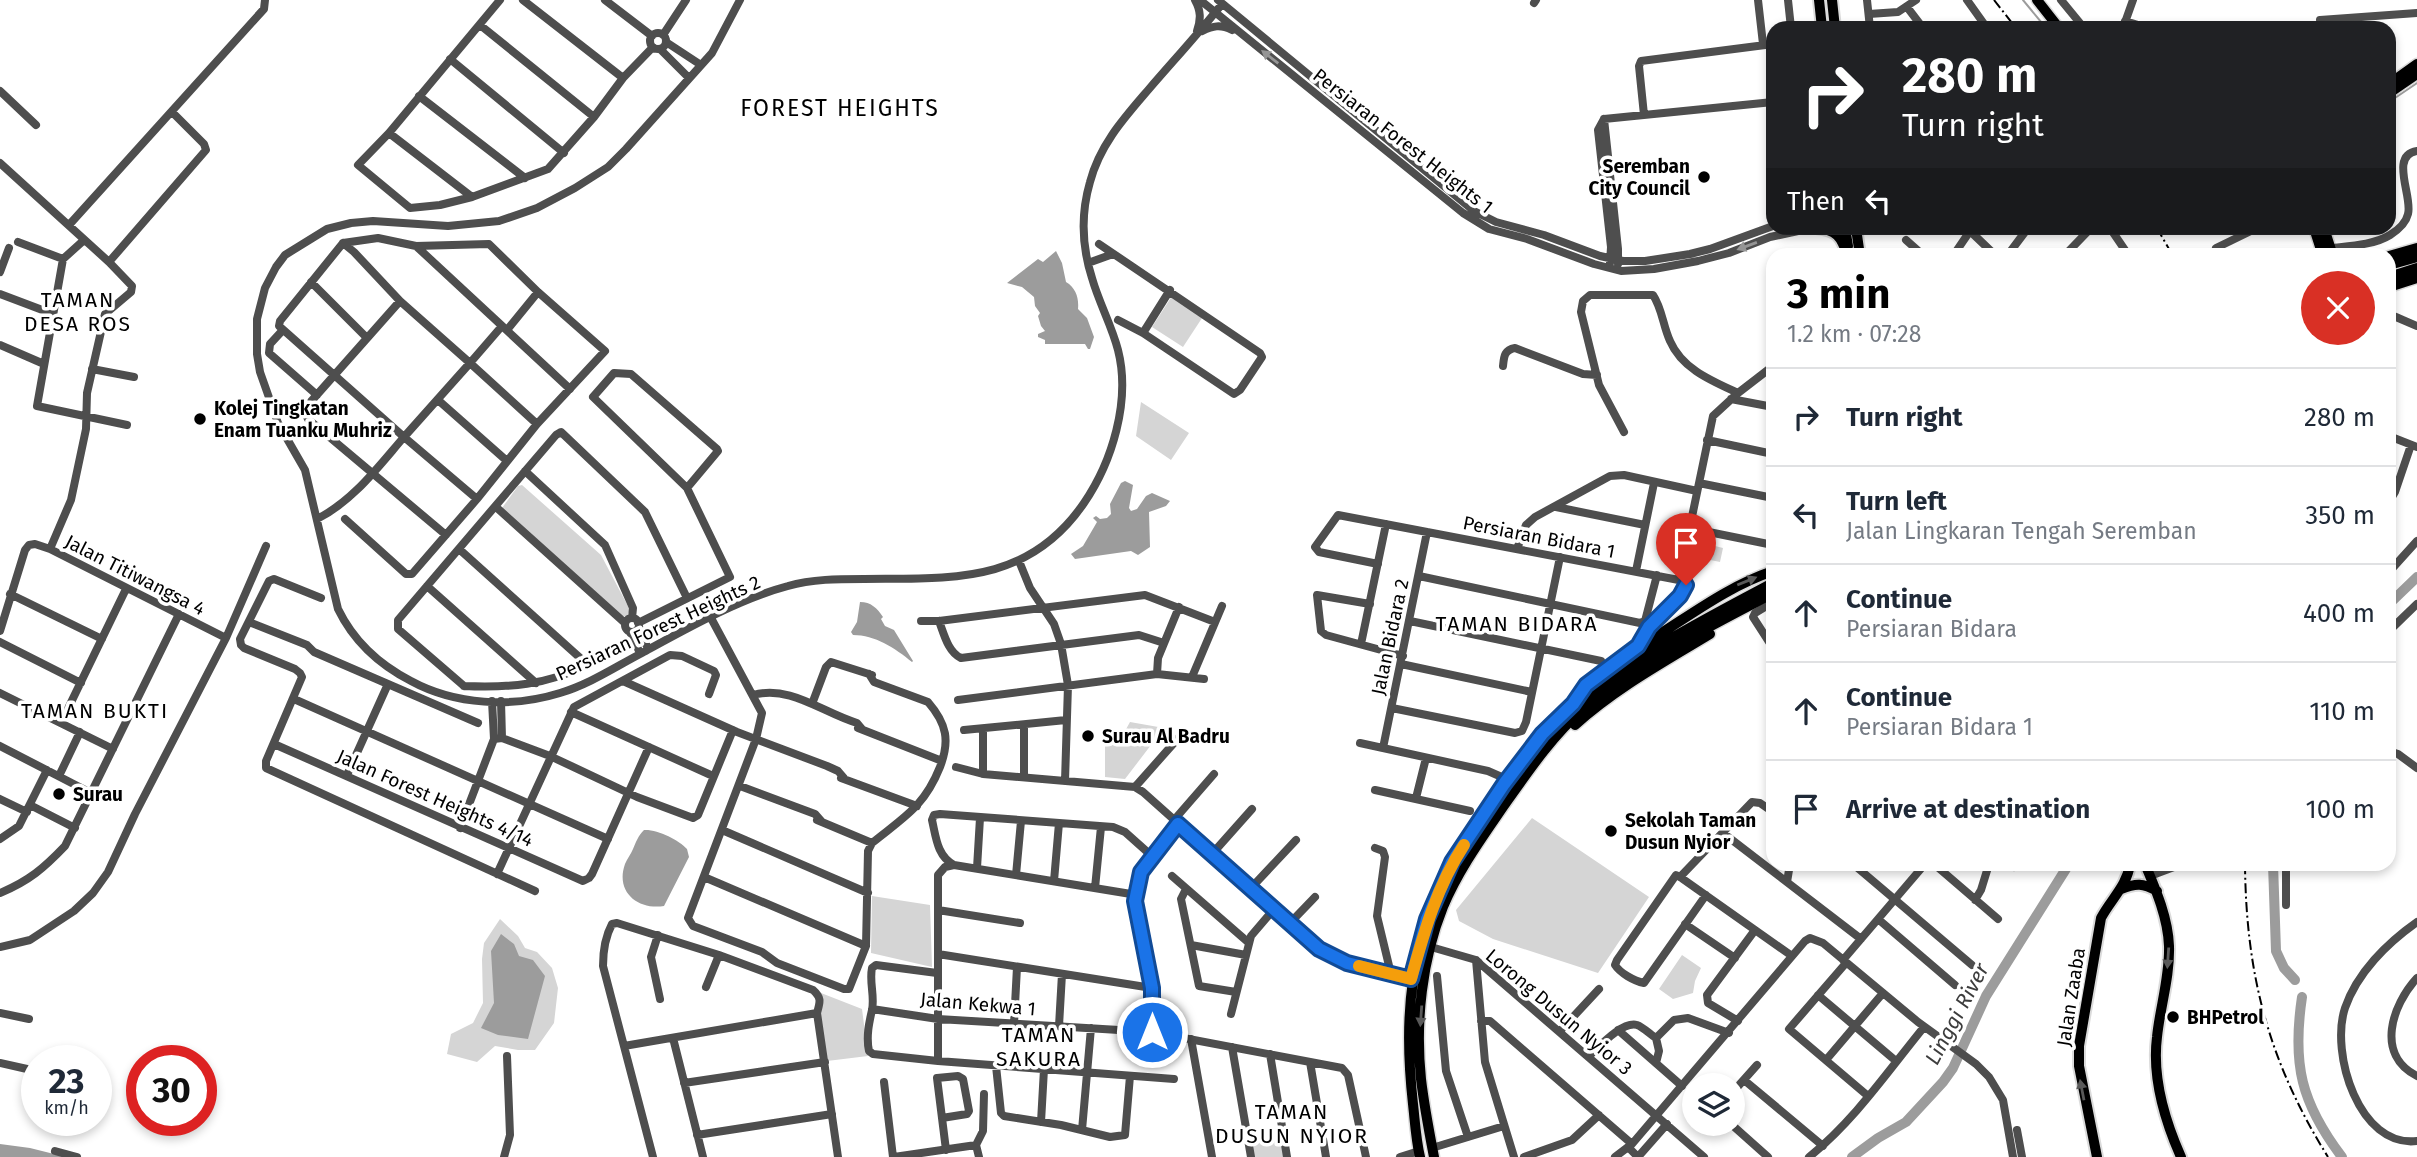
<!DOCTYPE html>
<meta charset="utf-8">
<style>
:root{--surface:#fff;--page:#f6f6f7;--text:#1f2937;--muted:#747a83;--line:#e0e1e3;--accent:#000}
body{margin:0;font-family:"Fira Sans",sans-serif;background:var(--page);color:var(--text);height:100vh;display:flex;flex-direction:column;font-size:26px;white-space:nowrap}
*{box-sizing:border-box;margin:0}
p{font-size:23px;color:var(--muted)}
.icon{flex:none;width:38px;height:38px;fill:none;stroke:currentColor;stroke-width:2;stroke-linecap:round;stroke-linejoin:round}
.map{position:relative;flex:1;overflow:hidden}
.side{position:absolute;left:1766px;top:248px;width:630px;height:623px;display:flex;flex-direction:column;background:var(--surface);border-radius:21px;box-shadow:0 4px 10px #0003}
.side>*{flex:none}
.hud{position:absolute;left:1766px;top:21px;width:630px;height:214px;border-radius:21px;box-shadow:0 4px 10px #0003;background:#202124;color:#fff;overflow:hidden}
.buttons{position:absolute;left:1682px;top:1073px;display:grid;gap:14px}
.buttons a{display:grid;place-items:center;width:63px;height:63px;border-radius:50%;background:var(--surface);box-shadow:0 4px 10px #0003;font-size:35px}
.speed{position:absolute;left:21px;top:1045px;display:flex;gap:14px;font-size:35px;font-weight:700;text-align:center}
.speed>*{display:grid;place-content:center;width:91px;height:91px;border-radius:50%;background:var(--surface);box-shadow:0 4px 10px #0003;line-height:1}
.speed small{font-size:18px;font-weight:400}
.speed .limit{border:10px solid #d22;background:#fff;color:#111}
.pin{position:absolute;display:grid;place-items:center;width:60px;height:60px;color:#fff;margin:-72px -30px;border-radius:50% 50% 50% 0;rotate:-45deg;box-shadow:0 0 7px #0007}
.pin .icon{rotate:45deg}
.me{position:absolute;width:77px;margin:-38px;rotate:0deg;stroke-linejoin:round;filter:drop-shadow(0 0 5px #0008)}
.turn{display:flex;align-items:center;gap:24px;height:147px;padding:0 21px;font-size:32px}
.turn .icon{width:91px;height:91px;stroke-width:2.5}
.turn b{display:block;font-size:49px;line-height:60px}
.then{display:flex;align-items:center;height:66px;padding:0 21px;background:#0003;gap:14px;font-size:26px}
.round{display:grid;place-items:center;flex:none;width:74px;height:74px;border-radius:37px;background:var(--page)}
.headline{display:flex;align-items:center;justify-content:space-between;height:119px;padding:0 21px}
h1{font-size:42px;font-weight:700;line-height:52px;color:var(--accent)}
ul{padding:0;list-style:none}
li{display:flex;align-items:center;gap:21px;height:98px;padding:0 21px;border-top:2px solid var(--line)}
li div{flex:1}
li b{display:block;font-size:26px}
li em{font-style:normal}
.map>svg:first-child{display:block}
.green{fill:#d5d5d5}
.water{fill:#9c9c9c}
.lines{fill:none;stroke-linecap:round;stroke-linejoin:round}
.stream{stroke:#9c9c9c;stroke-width:2}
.river{stroke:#9c9c9c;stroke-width:10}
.major-casing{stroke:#dbdbdb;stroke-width:13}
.highway-casing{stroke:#dbdbdb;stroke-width:14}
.minor{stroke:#4e4e4e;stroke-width:8}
.major{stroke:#000;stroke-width:10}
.highway{stroke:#000;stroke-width:10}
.rail{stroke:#000;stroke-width:2;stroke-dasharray:10 3.5 2 3.5;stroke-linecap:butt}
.oneway{fill:#959595}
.oneway2{fill:#595959}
.route-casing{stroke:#114b97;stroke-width:18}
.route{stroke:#1a73e8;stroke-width:12}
.slow{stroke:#f59e0b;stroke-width:12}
.poi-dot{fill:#000;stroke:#fff;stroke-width:2.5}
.labels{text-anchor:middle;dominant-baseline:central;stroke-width:7;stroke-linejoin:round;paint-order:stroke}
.street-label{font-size:19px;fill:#000;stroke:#fff}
.poi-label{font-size:19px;font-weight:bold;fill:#000;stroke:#fff;text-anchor:start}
.neighbourhood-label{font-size:21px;letter-spacing:2px;fill:#000;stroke:#fff}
.water-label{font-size:21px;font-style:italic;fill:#3d3d3d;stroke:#fff}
.quarter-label{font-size:23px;letter-spacing:2px;fill:#000;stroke:#fff}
</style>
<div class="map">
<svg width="2417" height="1157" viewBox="0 0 2417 1157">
<rect width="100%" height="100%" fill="#fff"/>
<path class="green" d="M1174,293L1204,315L1183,347L1152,327Z
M1141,402L1189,433L1171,460L1136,436Z
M522,485L601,555L630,610L627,616H622L502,508L518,486Z
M1699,542L1723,548L1720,562L1696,557Z
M1130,722L1164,728L1125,779L1105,777V742L1120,740Z
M1532,818L1649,897L1598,973L1493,939L1459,921L1456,910Z
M872,896L930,905L932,967L871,953Z
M500,919L518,936L525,948L537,952L552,968L558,988L554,1023L535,1050H518L495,1046L477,1062L447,1054L451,1034L473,1023L483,1003L482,959L484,943Z
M1682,955L1701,968L1695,981L1693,993L1673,999L1659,989Z
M821,993L862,1009L868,1056L827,1061L820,1013Z
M1280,1133L1284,1157H1252L1249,1136Z"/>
<path class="water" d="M1056,251L1062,263L1066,282C1076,288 1079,298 1078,309L1087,318L1094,337L1090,349H1088L1085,344H1045V340L1038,337V334L1045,331L1041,326L1038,316L1040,313L1035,306L1034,297L1022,287L1007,283L1038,259L1043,262Z
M1125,481L1133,485L1129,508L1131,511L1137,509L1146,496L1152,493L1170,501L1166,506L1149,512L1150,547L1138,555L1131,551L1075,559L1071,554L1083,546L1097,522L1093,518L1096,516L1100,519L1107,518L1111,514L1110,504L1121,483Z
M860,602C871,602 877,608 883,617L881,619L885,626L894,630L913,661L912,662C895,648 875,635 853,635L851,632L857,622Z
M644,830C657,829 679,840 687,849L689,857L664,906C638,910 615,892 625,864C627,859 631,854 633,849C636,842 638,836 644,830Z
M501,934L514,944L519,956L533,960L545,976L528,1039L498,1035L481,1028L494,1003L491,951Z
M0,1144L30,1148L66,1157H0Z"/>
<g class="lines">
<path class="stream" d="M2023,0L2046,28
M2389,102L2417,83"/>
<path class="river" d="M2389,604L2417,577
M2273,864L2276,951L2284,968L2295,980
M2302,997C2292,1064 2301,1103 2342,1157
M1852,1157L1878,1138L1906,1122L1943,1082L1953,1068L1986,996L2069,864"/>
<defs>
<path id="major" d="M2037,0L2059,28
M2389,84L2417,64
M2389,93L2417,74
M2314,228L2323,256
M2324,228L2333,256
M2389,256L2417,248
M2389,265L2417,257
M2389,277L2417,268
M2389,287L2417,278
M1577,698C1598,669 1633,650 1663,632C1699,609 1732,585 1773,571
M1575,725C1616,688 1664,662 1710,634
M1420,1157C1416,1140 1415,1122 1413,1104C1403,1015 1410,944 1452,863C1463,842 1479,821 1493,801C1515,767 1541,729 1573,704C1634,656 1705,619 1773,583
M1434,1157C1429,1131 1424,1105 1421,1079C1415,1022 1422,959 1443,907C1458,871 1481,839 1503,807C1527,773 1552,736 1583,709C1638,661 1710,627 1773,593"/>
<path id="highway" d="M1819,0L1822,28
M1832,0L1835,28
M1816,228C1837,230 1841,236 1848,256
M1845,228L1848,246
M1856,228L1860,256
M2145,864C2156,890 2168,918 2169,946C2170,977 2160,1007 2157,1037C2152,1077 2165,1121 2181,1157
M2121,889C2136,883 2143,883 2157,891
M2097,1157L2079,1066V1046L2101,918C2111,899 2127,886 2130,864"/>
</defs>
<use href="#major" class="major-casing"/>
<use href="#highway" class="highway-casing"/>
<path class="minor" d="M500,0L389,133L358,165L410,208L440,205L472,197L548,169L594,117L623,78L653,47
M523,0L623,78
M605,0L652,36
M740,0L712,53L626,149L608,167L575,188L537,208L499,221L448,226L373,221L351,223L327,229L285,255L276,267L265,288L257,319V354L260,372L278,423L305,470L338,609C354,642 378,664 411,681C455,705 512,708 560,693C590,684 615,667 642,653C686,629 739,599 788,586C812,579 838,579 864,579C951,578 1028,585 1084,503C1112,462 1131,401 1118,350C1112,326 1099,303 1092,278C1082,247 1081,213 1090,182C1100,144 1125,117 1149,89C1174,60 1199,33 1222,4
M1195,0C1201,11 1201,19 1197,31
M1200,0L1463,213L1489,229L1527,239L1594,264L1621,271L1654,269L1698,261L1729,253L1770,237L1812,228
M1218,0L1474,211L1496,222L1544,235L1600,256L1623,261H1645L1690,254L1710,249L1773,226
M1758,0L1763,44
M1788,0L1791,28
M1867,0L1870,28
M1967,0L1987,28
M2061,0L2084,28
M1534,3L1536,0
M1907,7L1923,28
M1869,14L1898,12L1916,0
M2320,20L2417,13
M2125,21L2148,28
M480,25L594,117
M2123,28L2133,0
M1202,31C1213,26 1220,24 1232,30
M650 41a8 8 0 1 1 16 0a8 8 0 1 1-16 0Z
M663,35L686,0
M666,42L701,65
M660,49L689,78
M450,59L564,153
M0,91L36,125
M419,96L525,178
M1644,115L1639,66L1641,61L1773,44
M1604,119L1773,102
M1604,119L1598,130L1611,247L1610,263
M1604,119L1618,249V264
M389,133L472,197
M0,163L109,262L132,286L131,292L105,314L87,393L86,429L71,500L50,549
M69,225L264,9L265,0
M2110,228L2129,256
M1970,231L1996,256
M1906,240L1924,256
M83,241L63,259L37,406L127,425
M18,242L63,259
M343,243L354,252L400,301L470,363L404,437L279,326L280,321Z
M343,243L378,238L416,246L570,389
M1099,244L1260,353L1262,357L1240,390L1234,394L1143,333L1118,320
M2216,248L2257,228
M2332,248C2350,246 2374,245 2390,235C2398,230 2406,223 2408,214C2413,197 2389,155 2417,151
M1953,256L1972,228
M2007,256L2028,228
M2064,256L2091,228
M109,262L206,150L204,144L172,112
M1088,263L1113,254
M0,272L9,248
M311,282L367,338
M0,294L53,314
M400,301L307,406L305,413L308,419L446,535
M2389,314L2417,326
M502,326L470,363L537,424
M507,330L538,292
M282,331L270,344L269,353L317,395
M1143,333L1170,290
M0,345L44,364
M1503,366C1504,357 1504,350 1515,348L1583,374L1597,375
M92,369L134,377
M1731,399L1773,407
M438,400L507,461
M1624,432L1599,385L1581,312L1583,301L1590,295H1653C1662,308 1663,326 1670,341C1682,369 1712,381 1738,393
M2389,436L2417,447
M1707,440L1773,454
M525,471L605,545L633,608L632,618
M1699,483L1773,498
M2389,502L2395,492L2411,445
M496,507L625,623
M1556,507L1645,525
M317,519C353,501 378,467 404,437L477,499
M345,519L406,574H412L477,499L537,424L605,351L538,292L489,244L416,246
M1689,528L1773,545
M459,549L588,665
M1517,549L1526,525L1535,517L1610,476L1624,475L1697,491
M1019,561L1030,588L1054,624L1061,644L1068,685L1065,781
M1378,564L1319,552L1315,547L1338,515L1684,581L1686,585L1683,592L1649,627L1638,646
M1636,571L1654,483
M2389,572L2417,541
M1419,576L1640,623L1645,621L1657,575
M1679,579L1713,416L1738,393L1773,366
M427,586L536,683
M10,594L102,639
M321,598L274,579L269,581L240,639L241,645L244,648L295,669L300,673L302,677L266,761V768L535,891
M1773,602L1755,613L1753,617L1773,648
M1370,604L1317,595L1321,631L1326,635L1403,656
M711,618L762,713L756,739L688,918L693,926L762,952L777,963L844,989H849L866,946L868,851L872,843C904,817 924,807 940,767C950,741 947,724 928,702L874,682L869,674
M625 625a7 7 0 1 1 14 0a7 7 0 1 1-14 0Z
M921,621H939L1145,595L1215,622
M939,621C944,634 948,652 961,658L1139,635L1164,643
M1410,621L1601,661
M249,622L307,645L314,652L478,723
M638,623L730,577L687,488L593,397L614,373L631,374L717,449L718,451L687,488
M639,627L648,649
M0,631L25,550L29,545L35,544L50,549L226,638
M2389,631L2417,604
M630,632L640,653
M0,642L81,683
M1361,644L1386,524
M1401,664L1532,692
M1157,674L1158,658L1179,607
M1192,677L1222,606
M623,681L737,732L827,766L838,771L844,778
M464,686L398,629V620L556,435L561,432L645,512L687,598
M464,686C508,688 547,685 587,665C596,661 605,658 611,652
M0,693L113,749
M753,695C791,685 821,712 857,723L862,729
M294,699L608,839
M958,700L1157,674L1204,679
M501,701L502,738
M812,704L826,667L831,662L872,675
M1392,708L1515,733L1522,731L1526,722L1560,557
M571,712L713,776
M61,723L126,589
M1024,725V776
M858,728L942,761
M964,730L1066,720
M494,739L502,738L550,756L637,797L693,818L698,815L733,730
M1360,743L1488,771L1504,778V784
M274,744L583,881L589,878L592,874L649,747
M0,746L91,793
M1383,748L1427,532
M2389,751L2398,754L2417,768
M956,767L983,774L1135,787L1143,792L1319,949L1347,963L1411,980
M983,774V729
M347,775L388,684
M59,776L80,732
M841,778L917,806
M740,786L815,814L822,822
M1135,787L1181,735
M1375,790L1470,811
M1416,798L1426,758
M0,799L27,812
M30,805L75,828
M817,820L872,843
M1174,820L1214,774
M460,828L494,739L492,701
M722,830L868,893
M1723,833L1861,939
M0,839L19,826L47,770
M1375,848L1383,851L1385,857L1377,916L1391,974
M1212,854L1252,809
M1853,864L1972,965
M1934,864L1998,919
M2011,864L2014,867
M977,868L980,818
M497,874L574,707L670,655L682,656L714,671L716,675L709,694
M1016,875L1021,821
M1172,876L1249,943
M2150,876L2182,864
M704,877L866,946
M1680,877L1752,802L1760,803L1773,812
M1054,881L1059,823
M1787,882L1790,864
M1095,888L1101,827
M1251,888L1296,840
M1186,889L1181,899L1199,986L1236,992
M0,893C29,881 44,868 65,846L179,614
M1137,895L954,865C937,856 936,837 932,820L934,815L940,814L1113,827L1125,832L1153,857
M1706,895L1644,983C1634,981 1620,973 1615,965L1617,960L1676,875L1680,877L1792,956
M1975,900L1981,890L1989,864
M2286,905V864
M938,910L1020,923
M1878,919L1955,985
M2417,922C2387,943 2357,973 2345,1008C2330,1053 2359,1148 2417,1141
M1290,923L1315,897
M1685,924L1735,958
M658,935L651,957L660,999
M1191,945L1246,955
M0,947L30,940L74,911L93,893L108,872L135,814L226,638L266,546
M1431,947L1476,960L1704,1157
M938,954L1152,988
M1476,960L1485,1062L1514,1157
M1843,960L1925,864
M1846,963L1789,1029L1868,1096
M937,973L876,965L872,968C869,982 875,996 872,1010C869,1023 866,1037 869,1051L873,1054L938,1061L1174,1079
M1437,976L1446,1071L1468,1137
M2417,978C2392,1005 2375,1055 2417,1076
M706,987L719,955
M1818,995L1896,1061
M872,1009L938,1019L1152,1032L1342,1068L1348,1075L1366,1157
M0,1013L29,1019
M1231,1014L1251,936L1274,909
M1481,1021H1490L1632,1144
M1738,1021L1708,1003L1707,995L1755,930
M1014,1024L1017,967
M1059,1026L1062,974
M1618,1030L1682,1086
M1560,1031L1599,989
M1152,1032V988L1135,901L1141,872L1178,824
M673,1038L703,1157
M1656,1038L1674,1020L1688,1018L1729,1033
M1191,1039L1212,1157
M624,1046L817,1013
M1232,1047L1251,1157
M1270,1054L1287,1157
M1589,1056C1599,1047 1622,1021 1637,1025C1643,1027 1651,1035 1656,1038
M1826,1060L1883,993
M938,1061V875L945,867L954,865
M1310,1062L1326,1157
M0,1063L27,1069
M1656,1063L1659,1051L1656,1038
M996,1066L1001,1113L1004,1116L1061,1125L1110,1137L1125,1135L1130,1076
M1744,1080L1823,1146
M884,1082L893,1157
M684,1083L825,1062
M1732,1093L1757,1065
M942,1118L967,1114L969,1111L963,1079L958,1076L937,1078L946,1150
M1041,1122L1044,1069
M1731,1124L1768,1157
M1082,1130L1091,1028
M2017,1130L2022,1157
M697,1135L832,1114
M1628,1147L1638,1157L1667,1124
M1432,1148L1504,1126
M55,1151L77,1157
M504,1157L510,1135L507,1056
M653,1157L603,966C603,952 605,937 612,924L617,923L719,955L813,990C822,998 820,1002 817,1013L838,1157
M894,1157L976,1145
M979,1157L976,1145L983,1131L984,1094
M1400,1157L1419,1151
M1524,1157L1572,1140L1599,1115
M1615,1157L1632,1144L1805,941L1810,938L1823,943L1918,1022L1976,1064L1989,1077L2003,1100L2013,1157
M1809,1157C1854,1121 1888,1071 1924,1027"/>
<use href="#major" class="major"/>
<use href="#highway" class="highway"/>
<path class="rail" d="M1994,0L2016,28
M2157,228L2173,256
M2245,864C2246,976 2269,1062 2328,1157"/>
</g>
<defs><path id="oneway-solid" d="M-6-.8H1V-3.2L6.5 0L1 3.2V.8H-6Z" transform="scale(1.75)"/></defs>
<g class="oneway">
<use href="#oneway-solid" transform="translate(1270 57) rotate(-142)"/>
<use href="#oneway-solid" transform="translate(1747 246) rotate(160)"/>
</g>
<g class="oneway2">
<use href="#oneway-solid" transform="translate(1747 581) rotate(-22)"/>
<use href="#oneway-solid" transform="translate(2168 958) rotate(94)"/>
<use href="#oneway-solid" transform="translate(1421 1016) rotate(94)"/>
<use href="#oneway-solid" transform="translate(2082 1090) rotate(-101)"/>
</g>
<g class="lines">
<defs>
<path id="route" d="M1152,1032V988L1135,901L1141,872L1178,824L1319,949L1347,963L1411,979L1427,919L1452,862L1504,784L1542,734L1573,704L1586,685L1638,646L1649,627L1680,596L1686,585"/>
</defs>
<use href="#route" class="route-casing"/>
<use href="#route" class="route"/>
<path class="slow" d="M1359,966L1411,979C1424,932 1437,886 1464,845"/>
</g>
<g class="poi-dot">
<circle cx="1704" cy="177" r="7"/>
<circle cx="200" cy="419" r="7"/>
<circle cx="1088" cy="736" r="7"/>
<circle cx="59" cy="794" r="7"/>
<circle cx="1611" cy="831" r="7"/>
<circle cx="2173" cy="1017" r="7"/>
</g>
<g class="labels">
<g class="street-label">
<text transform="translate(1403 141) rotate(38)">Persiaran Forest Heights 1</text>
<text transform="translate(1539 537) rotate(11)">Persiaran Bidara 1</text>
<text transform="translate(135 575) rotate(27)">Jalan Titiwangsa 4</text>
<text transform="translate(658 628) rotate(-25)">Persiaran Forest Heights 2</text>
<text transform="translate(1390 637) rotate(-78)">Jalan Bidara 2</text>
<text transform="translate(435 798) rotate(24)">Jalan Forest Heights 4/14</text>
<text transform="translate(2071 997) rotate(-81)">Jalan Zaaba</text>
<text transform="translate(978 1004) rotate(5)">Jalan Kekwa 1</text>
<text transform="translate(1559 1012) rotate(40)">Lorong Dusun Nyior 3</text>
</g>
<g class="poi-label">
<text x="1690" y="166" text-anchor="end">Seremban<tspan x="1690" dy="22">City Council</tspan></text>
<text x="214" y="408">Kolej Tingkatan<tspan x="214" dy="22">Enam Tuanku Muhriz</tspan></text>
<text x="1102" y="736">Surau Al Badru</text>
<text x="73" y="794">Surau</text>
<text x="1625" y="820">Sekolah Taman<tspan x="1625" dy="22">Dusun Nyior</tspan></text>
<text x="2187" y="1017">BHPetrol</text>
</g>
<g class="neighbourhood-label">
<text x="78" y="300">TAMAN<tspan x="78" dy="24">DESA ROS</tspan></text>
<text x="1517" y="624">TAMAN BIDARA</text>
<text x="95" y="711">TAMAN BUKTI</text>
<text x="1039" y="1035">TAMAN<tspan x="1039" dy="24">SAKURA</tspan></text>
<text x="1292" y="1112">TAMAN<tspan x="1292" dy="24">DUSUN NYIOR</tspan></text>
</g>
<g class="water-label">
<text transform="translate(1957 1014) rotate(-62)">Linggi River</text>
</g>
<g class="quarter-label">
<text x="840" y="108">FOREST HEIGHTS</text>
</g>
</g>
</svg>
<div class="buttons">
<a><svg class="icon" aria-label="layers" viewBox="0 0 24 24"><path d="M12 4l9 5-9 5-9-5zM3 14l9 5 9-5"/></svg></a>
</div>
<div class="speed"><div>23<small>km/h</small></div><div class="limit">30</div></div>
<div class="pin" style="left:1686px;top:585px;background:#d93025"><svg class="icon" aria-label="arrive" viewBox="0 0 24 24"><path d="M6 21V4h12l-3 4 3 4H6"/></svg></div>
<svg class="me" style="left:1152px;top:1032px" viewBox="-20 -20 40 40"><circle r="17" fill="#1a73e8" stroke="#fff" stroke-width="3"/><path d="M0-11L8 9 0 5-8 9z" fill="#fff"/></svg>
<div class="hud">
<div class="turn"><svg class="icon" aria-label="right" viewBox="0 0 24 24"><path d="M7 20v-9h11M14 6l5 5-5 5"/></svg><div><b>280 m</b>Turn right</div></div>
<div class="then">Then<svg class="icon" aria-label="left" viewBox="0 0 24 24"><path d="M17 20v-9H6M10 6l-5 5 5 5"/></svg></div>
</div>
<section class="side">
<div class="headline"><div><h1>3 min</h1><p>1.2 km · 07:28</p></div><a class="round" style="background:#d93025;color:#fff"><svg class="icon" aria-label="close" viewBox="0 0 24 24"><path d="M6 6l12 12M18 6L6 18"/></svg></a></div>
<ul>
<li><svg class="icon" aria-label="right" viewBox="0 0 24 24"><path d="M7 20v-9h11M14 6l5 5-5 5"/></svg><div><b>Turn right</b></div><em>280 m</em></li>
<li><svg class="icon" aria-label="left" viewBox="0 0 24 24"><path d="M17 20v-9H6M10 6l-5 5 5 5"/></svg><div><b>Turn left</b><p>Jalan Lingkaran Tengah Seremban</p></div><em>350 m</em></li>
<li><svg class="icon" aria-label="ahead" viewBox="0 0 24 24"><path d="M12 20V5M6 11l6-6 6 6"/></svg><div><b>Continue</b><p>Persiaran Bidara</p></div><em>400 m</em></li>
<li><svg class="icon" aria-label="ahead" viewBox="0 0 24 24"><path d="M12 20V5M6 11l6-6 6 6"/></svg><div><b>Continue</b><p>Persiaran Bidara 1</p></div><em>110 m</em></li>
<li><svg class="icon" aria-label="arrive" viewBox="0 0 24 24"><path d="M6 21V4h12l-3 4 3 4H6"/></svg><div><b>Arrive at destination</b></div><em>100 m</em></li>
</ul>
</section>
</div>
